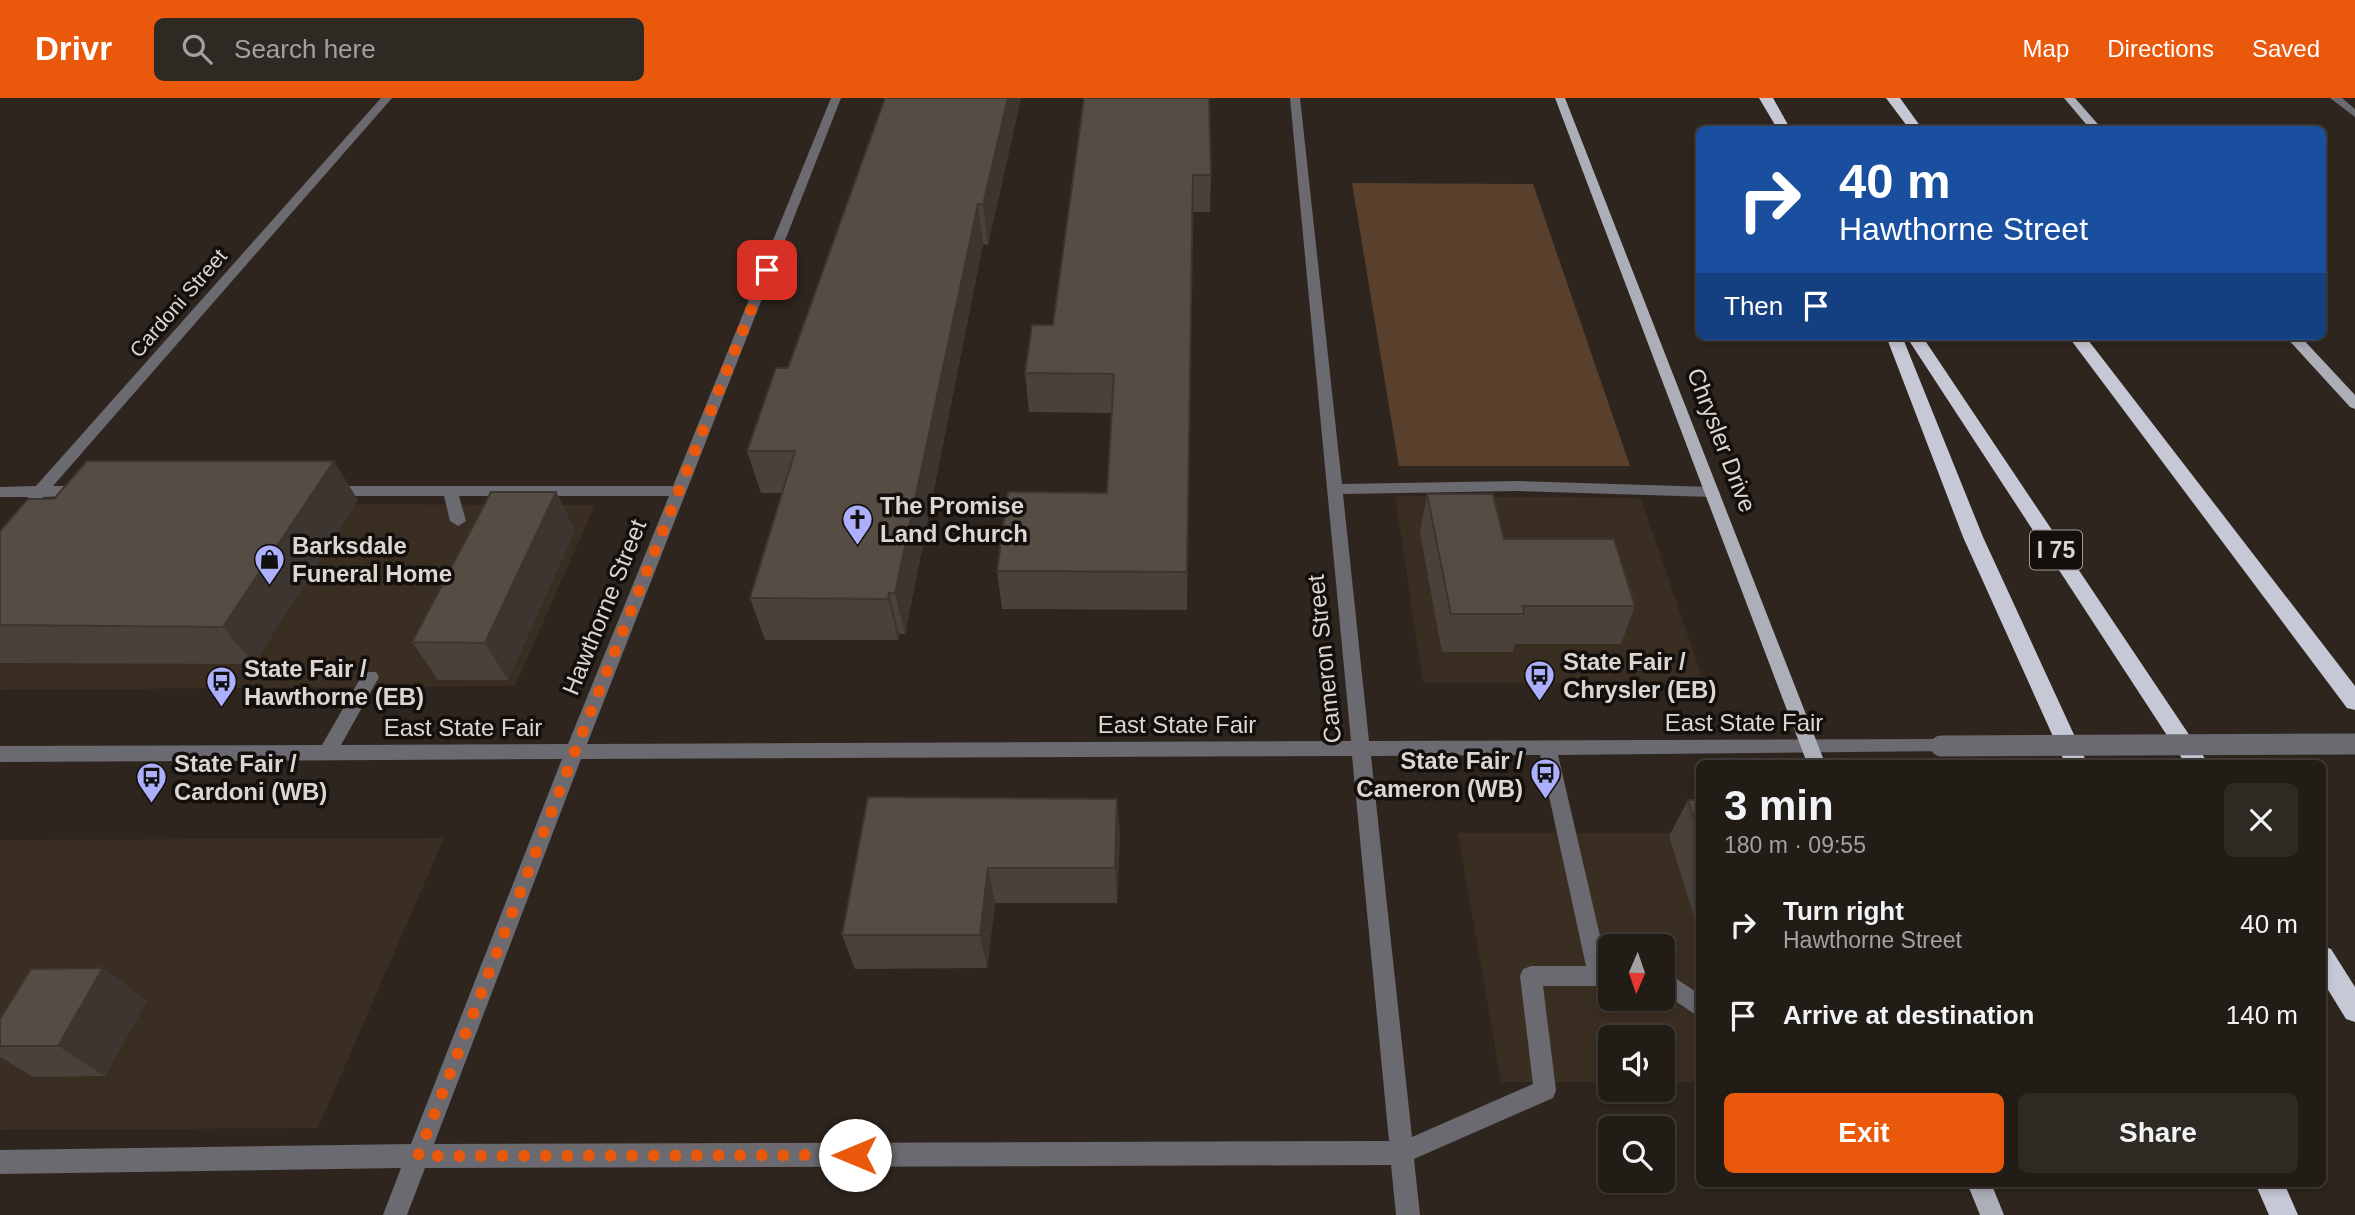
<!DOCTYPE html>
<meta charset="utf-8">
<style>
:root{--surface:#221c16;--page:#2e2923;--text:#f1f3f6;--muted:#a2a1a1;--line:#3f3a35;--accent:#ea580c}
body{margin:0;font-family:Arial,sans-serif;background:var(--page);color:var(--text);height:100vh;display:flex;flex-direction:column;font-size:26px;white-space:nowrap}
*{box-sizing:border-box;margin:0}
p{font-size:23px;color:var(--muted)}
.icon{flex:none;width:38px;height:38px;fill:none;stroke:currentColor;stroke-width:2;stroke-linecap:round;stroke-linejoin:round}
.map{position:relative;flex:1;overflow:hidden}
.panel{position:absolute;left:1696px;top:662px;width:630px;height:427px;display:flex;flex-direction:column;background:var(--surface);border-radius:10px;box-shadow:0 4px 10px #0003,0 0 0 2px var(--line)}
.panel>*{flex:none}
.top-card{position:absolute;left:1696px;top:28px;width:630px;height:214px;border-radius:10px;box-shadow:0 4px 10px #0003,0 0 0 2px var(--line);background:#1a4fa0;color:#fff;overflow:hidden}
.needle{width:46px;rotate:182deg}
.fabs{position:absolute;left:1598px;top:836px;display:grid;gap:14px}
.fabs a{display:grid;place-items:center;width:77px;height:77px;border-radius:10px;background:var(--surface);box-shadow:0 4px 10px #0003,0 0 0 2px var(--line);font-size:35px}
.pin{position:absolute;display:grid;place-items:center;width:60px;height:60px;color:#fff;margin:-30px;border-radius:14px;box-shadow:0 4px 10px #0006}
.me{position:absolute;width:77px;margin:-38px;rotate:270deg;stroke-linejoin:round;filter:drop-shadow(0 0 5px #0008)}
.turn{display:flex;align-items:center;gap:24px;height:147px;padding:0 28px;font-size:32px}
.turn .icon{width:91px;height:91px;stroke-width:2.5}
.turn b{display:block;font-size:49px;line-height:60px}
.then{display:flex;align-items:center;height:66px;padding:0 28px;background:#0003;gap:14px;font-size:26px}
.round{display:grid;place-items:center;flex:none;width:74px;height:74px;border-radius:10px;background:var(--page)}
.headline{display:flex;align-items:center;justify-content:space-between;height:119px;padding:0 28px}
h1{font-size:42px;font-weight:700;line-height:52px}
.action{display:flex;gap:14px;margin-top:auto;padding:14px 28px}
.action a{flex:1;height:80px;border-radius:10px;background:var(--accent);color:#fff;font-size:28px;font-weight:700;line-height:80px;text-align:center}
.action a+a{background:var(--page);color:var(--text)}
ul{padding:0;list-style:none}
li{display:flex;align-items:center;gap:21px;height:91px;padding:0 28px}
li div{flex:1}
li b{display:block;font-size:26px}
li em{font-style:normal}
header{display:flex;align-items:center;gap:42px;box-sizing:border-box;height:98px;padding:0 35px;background:var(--accent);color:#fff}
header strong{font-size:33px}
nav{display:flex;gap:38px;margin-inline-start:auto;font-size:24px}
.search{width:490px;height:63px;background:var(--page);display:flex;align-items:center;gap:18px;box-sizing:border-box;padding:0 24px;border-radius:10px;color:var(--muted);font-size:26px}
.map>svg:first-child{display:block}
.built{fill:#3a2d21;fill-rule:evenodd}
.green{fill:#58402c}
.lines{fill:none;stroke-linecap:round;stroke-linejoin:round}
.minor{fill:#6a6a70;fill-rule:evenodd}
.major{fill:#acaeb8;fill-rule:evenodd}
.highway{fill:#c7c8d5;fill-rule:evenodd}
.minor-bridge{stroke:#6a6a70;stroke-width:21}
.wall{fill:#49413a}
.shaded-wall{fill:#3c3530}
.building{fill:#554c44;stroke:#3c3530;stroke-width:2}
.route{stroke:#ea580c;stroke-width:12;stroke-dasharray:0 21.6}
.labels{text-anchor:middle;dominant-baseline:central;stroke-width:7;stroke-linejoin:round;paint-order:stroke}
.far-street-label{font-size:21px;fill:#dcd6d1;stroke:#130f0c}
.shield{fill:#130f0c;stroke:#a09a96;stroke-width:2}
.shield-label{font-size:23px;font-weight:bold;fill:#dcd6d1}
.street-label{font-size:24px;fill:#dcd6d1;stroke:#130f0c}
.poi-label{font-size:24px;font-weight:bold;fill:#dcd6d1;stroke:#130f0c;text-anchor:start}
</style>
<header>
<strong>Drivr</strong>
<div class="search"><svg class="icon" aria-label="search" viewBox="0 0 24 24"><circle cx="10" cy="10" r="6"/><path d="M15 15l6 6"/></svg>Search here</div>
<nav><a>Map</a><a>Directions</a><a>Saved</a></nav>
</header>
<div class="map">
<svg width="2355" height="1117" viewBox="0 0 2355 1117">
<rect width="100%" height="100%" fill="#2e251e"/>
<path class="built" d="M1395,398L1641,400L1704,586L1423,585Z
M85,405L595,407L515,588L0,592V509Z
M1458,735H1699V984H1663L1662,940H1610V984H1501ZM1610,849H1662V901H1610Z
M444,740L318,1030L0,1032V742Z"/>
<path class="green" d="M1352,85L1533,86L1630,368H1399Z"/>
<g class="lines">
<path class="minor" d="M381,0H392L53,388H84L92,393L89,397L44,399L35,404L27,399H0V389L36,388Z
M831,0H841L587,646L1351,643L1290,0H1300L1342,386L1517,383L1712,389L1720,394L1712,399L1517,393L1343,396L1369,643L1941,641L1948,643L1950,648L1948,653L1558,657L1607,868H1610V888H1543L1556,992L1553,1000L1414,1061L1420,1117H1396L1391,1067L425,1070L407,1117H383L401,1070L0,1076V1052L411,1046L562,661L0,664V648L322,647L364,574H376L379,579L341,647L568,646L669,398H459L466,423L458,428L450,423L444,398H329L321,393L329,388H673ZM1540,657L1586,868H1531L1523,871L1520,878L1533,986L1412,1039L1371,658ZM1352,658L1389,1043L434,1046L581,661Z
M2330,0H2342L2355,11V19Z
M1662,871L1699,896V919L1662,894Z"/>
<path class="major" d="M1555,0H1565L1825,665H1807Z
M2064,0H2075L2103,32H2091Z
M2285,238H2300L2355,297V311L2350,309Z
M1967,1085H1991L2004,1117H1980Z"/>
<path class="highway" d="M1759,0H1773L1791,32H1778Z
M1886,0H1900L1923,32H1910Z
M1886,238H1902L1983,439L2087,665H2065L1963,439Z
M1906,238H1922L2208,665H2185Z
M2068,238H2085L2355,588V612L2347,610Z
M2322,848L2331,851L2355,889V924L2346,921L2322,882Z
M2255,1085H2284L2298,1117H2269Z"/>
<path class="minor-bridge" d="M1941,648L2355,646"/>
</g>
<path class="wall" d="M1021,0L988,147L983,146L905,536H899L898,542H765L750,500L783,395H761L747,353L788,270Z
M1084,0L1211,77L1210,114H1192L1187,512L1002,511L997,473L1107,395L1112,315L1029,314L1025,275L1053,227Z
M556,394L575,432L508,582H438L412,544Z
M1427,396L1504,441L1635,508L1621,546H1515L1513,554H1442L1420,435Z
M358,402L254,566L0,565V433Z
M1117,701L1120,737L1117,805H995L987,870L855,871L842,837Z
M1688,702H1699V835L1669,738Z
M103,870L147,903L105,978L33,979L0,959V921Z"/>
<path class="shaded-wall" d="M1008,0H1021L988,147L983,107Z
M978,106L983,146L905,536L895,495Z
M334,363L358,402L254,566L223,529Z
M556,394L575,432L508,582L485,545Z
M889,495L899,536L898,542L888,501Z
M1117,701L1120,737L1117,805L1115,770Z
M988,770L995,805L987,870L980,837Z
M103,870L147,903L105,978L58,948Z"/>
<path class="building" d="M885,0H1008L983,107L978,106L895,495H889L888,501L750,500L795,353H747L776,270H788Z
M1084,0H1209L1211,77H1193L1187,474L997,473L1008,394L1107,395L1114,276L1025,275L1032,227H1053Z
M87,363H334L223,529L0,527V433L28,401H54Z
M491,394H556L485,545L412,544Z
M1427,396H1493L1504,441H1614L1635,508H1523L1524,516H1451Z
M868,699L1117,701L1115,770H988L980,837H842Z
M1688,702H1699V737Z
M103,870L58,948H0V921L31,871Z"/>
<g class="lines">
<path class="route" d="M767,172L575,653L418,1058L855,1057"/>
</g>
<defs>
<symbol id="church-pin" viewBox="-11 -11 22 30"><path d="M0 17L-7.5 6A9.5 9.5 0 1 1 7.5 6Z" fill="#acaffb" stroke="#130f0c"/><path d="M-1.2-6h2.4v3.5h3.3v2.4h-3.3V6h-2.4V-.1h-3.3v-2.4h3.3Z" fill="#111"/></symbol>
<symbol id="shop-pin" viewBox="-11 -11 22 30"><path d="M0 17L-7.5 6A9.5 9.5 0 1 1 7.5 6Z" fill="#acaffb" stroke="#130f0c"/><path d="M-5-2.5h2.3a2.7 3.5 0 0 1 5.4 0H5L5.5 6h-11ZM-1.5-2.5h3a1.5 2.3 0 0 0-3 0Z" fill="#111"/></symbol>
<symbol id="bus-pin" viewBox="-11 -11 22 30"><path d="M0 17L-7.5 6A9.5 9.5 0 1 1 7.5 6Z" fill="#acaffb" stroke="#130f0c"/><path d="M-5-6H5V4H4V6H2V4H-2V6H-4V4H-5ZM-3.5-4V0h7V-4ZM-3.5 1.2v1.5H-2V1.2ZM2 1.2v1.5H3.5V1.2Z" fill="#111"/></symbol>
</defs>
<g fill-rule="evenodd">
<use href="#church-pin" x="840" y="404" width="35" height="47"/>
<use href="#shop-pin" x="252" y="444" width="35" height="47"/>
<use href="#bus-pin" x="1522" y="560" width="35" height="47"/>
<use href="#bus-pin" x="204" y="566" width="35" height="47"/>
<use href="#bus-pin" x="1528" y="658" width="35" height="47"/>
<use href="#bus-pin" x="134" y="662" width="35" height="47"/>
</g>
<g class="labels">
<g class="far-street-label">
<text transform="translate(178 205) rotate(-49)">Cardoni Street</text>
</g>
<rect class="shield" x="2030" y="432.5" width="52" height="39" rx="5"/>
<g class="shield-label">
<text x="2056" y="452">I 75</text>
</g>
<g class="street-label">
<text transform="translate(1722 342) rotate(69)">Chrysler Drive</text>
<text transform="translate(604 509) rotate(-68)">Hawthorne Street</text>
<text transform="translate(1324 561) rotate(-96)">Cameron Street</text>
<text x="1744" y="624">East State Fair</text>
<text x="1177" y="626">East State Fair</text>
<text x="463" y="629">East State Fair</text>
</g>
<g class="poi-label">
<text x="880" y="407">The Promise<tspan x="880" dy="28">Land Church</tspan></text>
<text x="292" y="447">Barksdale<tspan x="292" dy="28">Funeral Home</tspan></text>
<text x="1563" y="563">State Fair /<tspan x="1563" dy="28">Chrysler (EB)</tspan></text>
<text x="244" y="570">State Fair /<tspan x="244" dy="28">Hawthorne (EB)</tspan></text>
<text x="1523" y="662" text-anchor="end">State Fair /<tspan x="1523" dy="28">Cameron (WB)</tspan></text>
<text x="174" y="665">State Fair /<tspan x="174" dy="28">Cardoni (WB)</tspan></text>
</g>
</g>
</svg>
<div class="fabs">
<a><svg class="needle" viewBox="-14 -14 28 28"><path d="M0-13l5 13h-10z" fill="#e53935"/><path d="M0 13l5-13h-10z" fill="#a2a1a1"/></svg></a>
<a><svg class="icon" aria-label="sound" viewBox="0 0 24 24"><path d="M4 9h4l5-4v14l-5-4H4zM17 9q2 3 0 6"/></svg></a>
<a><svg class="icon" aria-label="search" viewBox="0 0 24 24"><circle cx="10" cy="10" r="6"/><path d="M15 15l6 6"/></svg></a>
</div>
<div class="pin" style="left:767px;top:172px;background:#d93025"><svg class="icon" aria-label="arrive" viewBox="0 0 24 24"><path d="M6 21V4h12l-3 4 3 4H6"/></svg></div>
<svg class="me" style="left:855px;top:1057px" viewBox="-20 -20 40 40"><circle r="19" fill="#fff"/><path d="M0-13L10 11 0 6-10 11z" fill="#ea580c"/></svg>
<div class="top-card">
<div class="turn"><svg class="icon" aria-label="right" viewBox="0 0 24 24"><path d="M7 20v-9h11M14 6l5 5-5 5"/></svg><div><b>40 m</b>Hawthorne Street</div></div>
<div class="then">Then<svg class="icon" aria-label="arrive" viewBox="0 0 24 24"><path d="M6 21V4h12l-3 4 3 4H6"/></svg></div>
</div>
<section class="panel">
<div class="headline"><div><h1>3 min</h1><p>180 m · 09:55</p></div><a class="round"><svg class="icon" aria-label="close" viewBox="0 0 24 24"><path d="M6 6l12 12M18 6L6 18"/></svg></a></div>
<ul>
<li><svg class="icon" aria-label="right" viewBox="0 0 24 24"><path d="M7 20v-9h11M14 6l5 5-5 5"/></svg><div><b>Turn right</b><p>Hawthorne Street</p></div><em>40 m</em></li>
<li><svg class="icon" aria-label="arrive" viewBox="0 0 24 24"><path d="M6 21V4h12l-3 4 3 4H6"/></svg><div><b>Arrive at destination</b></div><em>140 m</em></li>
</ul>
<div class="action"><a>Exit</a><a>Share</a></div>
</section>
</div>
